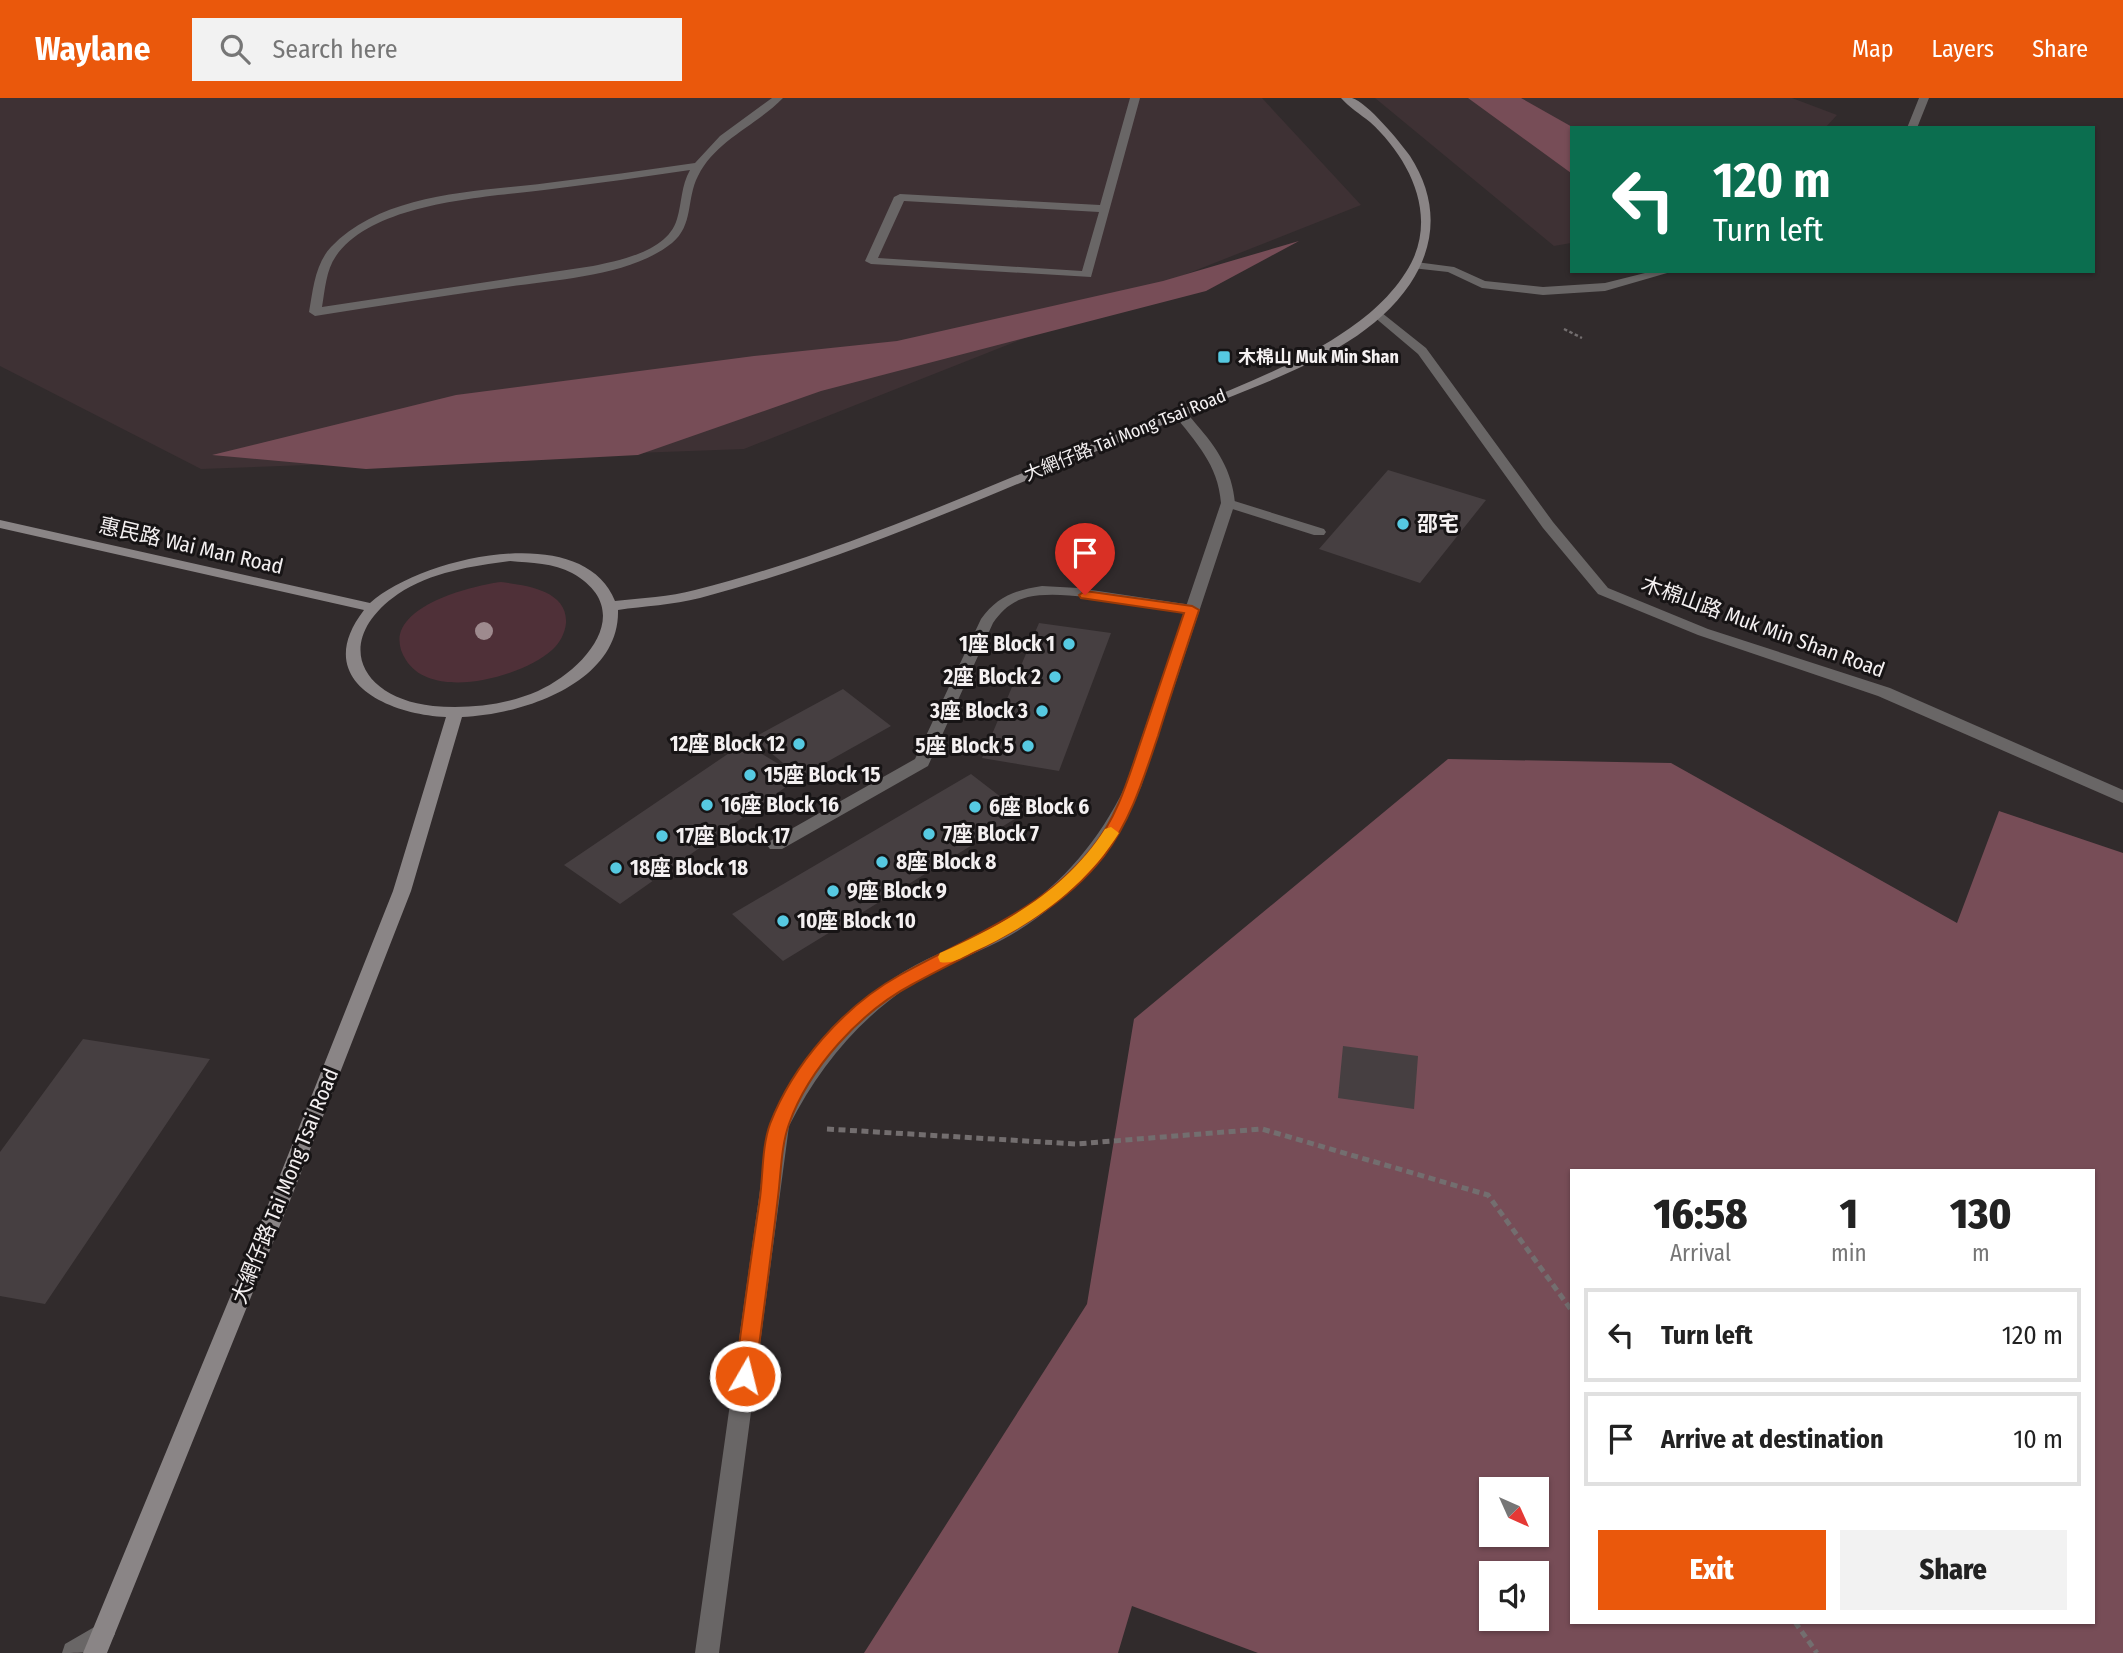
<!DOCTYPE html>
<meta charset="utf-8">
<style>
:root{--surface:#fff;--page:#f2f2f2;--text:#222;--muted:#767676;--line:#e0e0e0;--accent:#ea580c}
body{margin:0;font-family:"Fira Sans Condensed","Noto Sans TC",sans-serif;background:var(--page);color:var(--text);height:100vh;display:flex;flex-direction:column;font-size:26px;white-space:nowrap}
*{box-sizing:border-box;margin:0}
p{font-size:23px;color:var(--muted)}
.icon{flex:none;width:38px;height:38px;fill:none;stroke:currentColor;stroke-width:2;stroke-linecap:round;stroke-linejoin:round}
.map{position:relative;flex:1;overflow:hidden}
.side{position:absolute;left:1570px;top:1071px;width:525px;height:455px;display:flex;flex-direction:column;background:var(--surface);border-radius:0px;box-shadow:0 2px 5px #0004}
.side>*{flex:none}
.hud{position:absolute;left:1570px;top:28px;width:525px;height:147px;border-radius:0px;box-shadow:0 2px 5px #0004;background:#0b6e4f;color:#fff;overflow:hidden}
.needle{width:46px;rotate:135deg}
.controls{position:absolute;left:1479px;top:1379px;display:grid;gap:14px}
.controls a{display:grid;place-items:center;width:70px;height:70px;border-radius:0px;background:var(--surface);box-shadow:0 2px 5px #0004;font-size:35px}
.pin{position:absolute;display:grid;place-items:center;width:60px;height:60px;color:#fff;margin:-72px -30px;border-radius:50% 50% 50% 0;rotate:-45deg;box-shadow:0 0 7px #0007}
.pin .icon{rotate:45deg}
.me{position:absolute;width:77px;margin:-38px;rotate:8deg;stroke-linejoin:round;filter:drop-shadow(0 0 5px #0008)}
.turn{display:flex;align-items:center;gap:24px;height:147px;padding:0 28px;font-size:32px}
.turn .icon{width:91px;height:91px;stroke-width:2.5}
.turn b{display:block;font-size:49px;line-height:60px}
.eta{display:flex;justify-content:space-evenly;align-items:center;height:119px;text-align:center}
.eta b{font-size:42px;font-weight:800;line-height:49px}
.action{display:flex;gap:14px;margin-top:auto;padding:14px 28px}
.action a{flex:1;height:80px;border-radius:0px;background:var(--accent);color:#fff;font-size:28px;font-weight:800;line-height:80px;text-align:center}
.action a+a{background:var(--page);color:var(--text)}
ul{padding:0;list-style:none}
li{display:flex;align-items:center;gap:21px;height:94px;margin:0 14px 10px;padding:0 14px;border:4px solid var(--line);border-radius:0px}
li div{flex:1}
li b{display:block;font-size:26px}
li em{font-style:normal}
header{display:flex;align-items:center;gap:42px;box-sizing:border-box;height:98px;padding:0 35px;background:var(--accent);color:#fff}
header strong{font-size:33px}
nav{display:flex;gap:38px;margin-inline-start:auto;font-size:24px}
.search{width:490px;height:63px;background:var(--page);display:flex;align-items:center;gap:18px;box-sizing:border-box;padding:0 24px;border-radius:0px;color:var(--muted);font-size:26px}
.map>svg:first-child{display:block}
.built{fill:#3e3134}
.green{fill:#4f3038}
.forest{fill:#774d57;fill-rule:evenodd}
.building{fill:#463f41}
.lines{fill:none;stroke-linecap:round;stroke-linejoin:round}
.path-far1{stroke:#736e6f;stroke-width:2.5;stroke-dasharray:3.5 2.5;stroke-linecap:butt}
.path{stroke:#736e6f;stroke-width:5;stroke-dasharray:7 4.5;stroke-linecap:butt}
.lane{fill:#696666;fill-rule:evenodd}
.street{fill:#696666;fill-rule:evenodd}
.secondary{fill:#8a8586;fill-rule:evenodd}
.tree{fill:#9e8a8e}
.route{fill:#ea580c;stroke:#983908;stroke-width:2}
.slow{fill:#f59e0b}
.poi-dot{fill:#56c9e1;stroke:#171415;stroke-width:2.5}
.labels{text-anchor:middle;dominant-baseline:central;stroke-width:6;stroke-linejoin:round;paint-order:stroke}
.far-poi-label{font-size:18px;font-weight:bold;fill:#f4f0f1;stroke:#171415;text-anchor:start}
.far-street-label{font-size:18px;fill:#f4f0f1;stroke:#171415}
.poi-label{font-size:21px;font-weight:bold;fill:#f4f0f1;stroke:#171415;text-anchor:start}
.street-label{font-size:21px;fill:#f4f0f1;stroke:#171415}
</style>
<header>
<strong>Waylane</strong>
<div class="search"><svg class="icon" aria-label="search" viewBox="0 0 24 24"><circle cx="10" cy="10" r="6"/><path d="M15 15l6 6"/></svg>Search here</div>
<nav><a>Map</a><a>Layers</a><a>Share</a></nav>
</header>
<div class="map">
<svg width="2123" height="1555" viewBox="0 0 2123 1555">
<rect width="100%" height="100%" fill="#312b2c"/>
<path class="built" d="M0,0H1262L1361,107L744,351L201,371L0,268Z
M1375,0H1792L1837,17L1825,30H1572L1571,145L1554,148Z"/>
<path class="green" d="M501,484C525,487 568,492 566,525C565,535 560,545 552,552C522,579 432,604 406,562C374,512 469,488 501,484Z"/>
<path class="forest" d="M1468,0H1521L1574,30H1572L1571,75Z
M1299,143L1206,193L821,293L638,357L366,371L212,357L456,297L754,258L897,243L1163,183Z
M1448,661L1671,665L1957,825L1999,713L2123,755V1555H1258L1132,1508L1118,1555H864L1087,1206L1134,921ZM1572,1073H2093V1524H1572ZM1491,1391H1536V1437H1491ZM1491,1475H1536V1521H1491Z"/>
<path class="building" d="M1388,372L1486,402L1420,485L1319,451Z
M1039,525L1111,535L1059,673L982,660Z
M843,591L891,628L800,679L620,806L564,767L744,645L800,679L753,640Z
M971,676L1023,716L783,863L732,816Z
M83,941L210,961L45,1206L0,1198V1054Z
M1343,948L1418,958L1414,1011L1338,1000Z"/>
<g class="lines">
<path class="path-far1" d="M1564,231L1582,240"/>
<path class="path" d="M827,1031L1076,1046L1262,1031L1488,1097L1572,1213
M1795,1524L1817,1555"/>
<path class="lane" d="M772,0H783C756,28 716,42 698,78C686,101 694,127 672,145C630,179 551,182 499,190C437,199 376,208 315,218L309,214C313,192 315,166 331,149C384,94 476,94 547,85C596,79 646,72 695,65L720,38ZM690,72C681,88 682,104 677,121C668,153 621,162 593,168L322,209C325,192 326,172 336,158C374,103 491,99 552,91C598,85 644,79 690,72Z
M1130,0H1140L1091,179L871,166L865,163L894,99L900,96L1100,107ZM904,103L1099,114L1082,173L878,160Z
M1228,401L1324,431L1326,434L1324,437H1314L1223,408V402Z
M1042,488L1078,490L1192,507L1199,512L1192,517C1151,510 1066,490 1028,499C1012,503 1002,512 993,525L928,668L782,751H770L767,747L770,743L915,661L981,521C997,499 1015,492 1042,488Z"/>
<path class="street" d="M1919,0H1929L1917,30H1907Z
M1416,164L1454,169L1485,183L1543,189L1605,185L1653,173H1674L1605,193L1543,197L1482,190L1448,174L1412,170V166Z
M1377,211L1426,250L1553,424L1608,490L1708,531L1890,590L2123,692V705L1878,598L1698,537L1598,496L1543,430L1418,256L1373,218V212Z
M1180,311C1187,314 1191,320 1196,326C1217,350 1232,372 1235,405L1141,689C1110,756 1066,808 1000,843C970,858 938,870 909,888C856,924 818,971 789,1028L719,1555H695L769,1028C800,968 838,919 894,880C922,861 954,850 984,835C1048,802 1094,753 1125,689L1221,405C1218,366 1196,345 1173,315Z
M103,1524L112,1527L115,1536C106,1555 83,1555 62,1555L65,1546Z"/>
<path class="secondary" d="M1341,0C1345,0 1349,0 1352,0C1368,5 1400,44 1410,58C1437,100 1438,144 1410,186C1368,248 1286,276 1220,303C1179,320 1138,337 1097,353C966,407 837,464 700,500C673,507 644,508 618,512C620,585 521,617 462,619L411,793L293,1095L107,1555H83L273,1095L393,793L446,619C385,616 311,581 364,512L0,430V422L370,505C420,460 583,421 615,503C641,500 670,499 695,492C838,456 974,394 1110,339C1188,307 1280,279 1350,230C1376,212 1401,188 1414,159C1435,109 1406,57 1370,24C1360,16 1349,9 1341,0ZM510,463C531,465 554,465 572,475C638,512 585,572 538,593C506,607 468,611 433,608C359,600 332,542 398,496C431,474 472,468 510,463Z"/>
</g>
<circle class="tree" cx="484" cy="533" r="9"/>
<path class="route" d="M1085,493L1192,508L1199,512C1185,554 1171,596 1158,638C1144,679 1131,722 1104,758C1055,821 980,849 913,886C860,914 809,970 789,1026C781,1048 781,1076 778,1099C771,1159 763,1218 755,1278L752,1284L745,1287L738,1284L735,1278C743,1218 751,1159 760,1100C763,1077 762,1048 770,1026C793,966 844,908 900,877C968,839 1042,813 1092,750C1118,719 1129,678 1142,640C1156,598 1170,557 1184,515L1081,500L1079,497Z"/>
<path class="slow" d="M1111,729L1119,735C1085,789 1032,827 975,853C964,858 952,867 940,864L938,859L940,855C1005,826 1066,792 1105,731Z"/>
<g class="poi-dot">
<rect x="1217" y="252" width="14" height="14" rx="3.5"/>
<circle cx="1403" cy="426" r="7"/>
<circle cx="1069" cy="546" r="7"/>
<circle cx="1055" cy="579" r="7"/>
<circle cx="1042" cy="613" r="7"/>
<circle cx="799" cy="646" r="7"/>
<circle cx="1028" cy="648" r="7"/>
<circle cx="750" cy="677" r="7"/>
<circle cx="707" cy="707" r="7"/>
<circle cx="975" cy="709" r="7"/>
<circle cx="929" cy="736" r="7"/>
<circle cx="662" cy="738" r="7"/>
<circle cx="882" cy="764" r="7"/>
<circle cx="616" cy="770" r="7"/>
<circle cx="833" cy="793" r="7"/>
<circle cx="783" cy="823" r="7"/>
</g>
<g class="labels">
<g class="far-poi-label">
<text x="1238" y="259">木棉山 Muk Min Shan</text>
</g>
<g class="far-street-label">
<text transform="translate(1125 337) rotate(-22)">大網仔路 Tai Mong Tsai Road</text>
</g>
<g class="poi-label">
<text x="1417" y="426">邵宅</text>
<text x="1055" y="546" text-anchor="end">1座 Block 1</text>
<text x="1041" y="579" text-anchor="end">2座 Block 2</text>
<text x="1028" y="613" text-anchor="end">3座 Block 3</text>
<text x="785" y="646" text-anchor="end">12座 Block 12</text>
<text x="1014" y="648" text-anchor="end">5座 Block 5</text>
<text x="764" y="677">15座 Block 15</text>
<text x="721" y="707">16座 Block 16</text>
<text x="989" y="709">6座 Block 6</text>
<text x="943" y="736">7座 Block 7</text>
<text x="676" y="738">17座 Block 17</text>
<text x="896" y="764">8座 Block 8</text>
<text x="630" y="770">18座 Block 18</text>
<text x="847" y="793">9座 Block 9</text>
<text x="797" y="823">10座 Block 10</text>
</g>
<g class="street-label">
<text transform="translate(191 448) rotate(13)">惠民路 Wai Man Road</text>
<text transform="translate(1763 529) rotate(20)">木棉山路 Muk Min Shan Road</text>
<text transform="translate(285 1088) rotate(-68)">大網仔路 Tai Mong Tsai Road</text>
</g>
</g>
</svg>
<div class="controls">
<a><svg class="needle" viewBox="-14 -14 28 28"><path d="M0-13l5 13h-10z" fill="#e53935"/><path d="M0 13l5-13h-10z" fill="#767676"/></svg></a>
<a><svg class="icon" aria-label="sound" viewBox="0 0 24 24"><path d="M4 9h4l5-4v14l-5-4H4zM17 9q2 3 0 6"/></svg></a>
</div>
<div class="pin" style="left:1085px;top:497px;background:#d93025"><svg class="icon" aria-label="arrive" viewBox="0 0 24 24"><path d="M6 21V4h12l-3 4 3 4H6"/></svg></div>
<svg class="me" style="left:745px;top:1278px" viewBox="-20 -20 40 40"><circle r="17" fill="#ea580c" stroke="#fff" stroke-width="3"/><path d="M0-11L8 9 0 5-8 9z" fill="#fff"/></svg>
<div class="hud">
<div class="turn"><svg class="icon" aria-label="left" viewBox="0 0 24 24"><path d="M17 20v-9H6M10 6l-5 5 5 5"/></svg><div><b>120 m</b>Turn left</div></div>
</div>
<section class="side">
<div class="eta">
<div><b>16:58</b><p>Arrival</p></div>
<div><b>1</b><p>min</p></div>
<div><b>130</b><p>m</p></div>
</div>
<ul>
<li><svg class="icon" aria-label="left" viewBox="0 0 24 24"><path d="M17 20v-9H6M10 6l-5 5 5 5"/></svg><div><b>Turn left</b></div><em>120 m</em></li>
<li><svg class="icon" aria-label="arrive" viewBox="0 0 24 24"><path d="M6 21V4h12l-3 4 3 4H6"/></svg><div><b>Arrive at destination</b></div><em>10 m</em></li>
</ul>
<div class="action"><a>Exit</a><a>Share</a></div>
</section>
</div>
